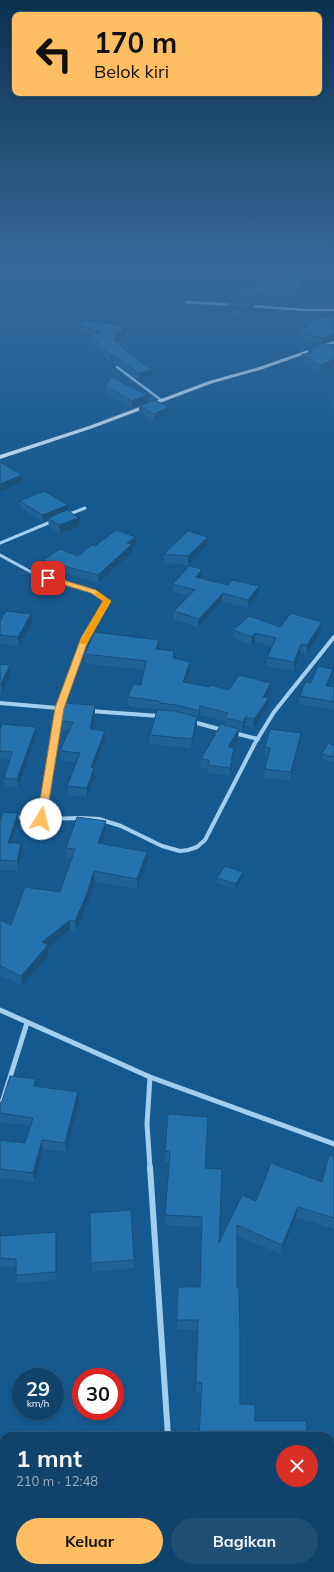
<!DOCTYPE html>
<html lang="id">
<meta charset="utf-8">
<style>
:root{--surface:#10436b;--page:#1e4e73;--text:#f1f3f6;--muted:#9cb0c1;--line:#305c7e;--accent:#ffbe61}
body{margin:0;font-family:Mulish,sans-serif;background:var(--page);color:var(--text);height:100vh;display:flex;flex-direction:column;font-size:15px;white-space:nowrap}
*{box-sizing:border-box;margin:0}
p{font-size:13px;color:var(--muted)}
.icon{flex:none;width:22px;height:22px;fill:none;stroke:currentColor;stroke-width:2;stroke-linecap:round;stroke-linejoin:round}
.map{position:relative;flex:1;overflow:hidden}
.sheet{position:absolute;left:0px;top:1432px;width:334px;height:140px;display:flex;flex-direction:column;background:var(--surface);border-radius:12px 12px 0 0;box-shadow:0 2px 6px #0003,0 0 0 1px var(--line)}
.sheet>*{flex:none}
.guide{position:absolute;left:12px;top:12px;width:310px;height:84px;border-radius:8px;box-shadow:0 2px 6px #0003,0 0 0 1px var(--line);background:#ffbe61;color:#111;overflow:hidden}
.speed{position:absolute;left:12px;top:1368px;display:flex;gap:8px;font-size:20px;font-weight:700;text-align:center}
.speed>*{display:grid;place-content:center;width:52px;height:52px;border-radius:50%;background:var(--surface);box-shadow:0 2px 6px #0003,0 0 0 1px var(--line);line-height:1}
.speed small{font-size:10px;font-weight:400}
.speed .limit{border:6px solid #d22;background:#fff;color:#111}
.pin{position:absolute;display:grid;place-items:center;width:34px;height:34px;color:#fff;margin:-17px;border-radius:8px;box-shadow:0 2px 6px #0006}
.me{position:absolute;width:44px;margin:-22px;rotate:9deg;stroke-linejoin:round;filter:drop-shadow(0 0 3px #0008)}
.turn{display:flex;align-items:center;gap:14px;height:84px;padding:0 16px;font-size:18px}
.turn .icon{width:52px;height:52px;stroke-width:2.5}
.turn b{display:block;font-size:28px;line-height:34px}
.round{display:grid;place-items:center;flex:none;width:42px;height:42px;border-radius:21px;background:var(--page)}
.head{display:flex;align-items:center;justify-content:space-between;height:68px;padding:0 16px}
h1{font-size:24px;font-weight:700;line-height:30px}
.button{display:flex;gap:8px;margin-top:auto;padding:8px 16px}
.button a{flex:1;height:46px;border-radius:24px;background:var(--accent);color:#111;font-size:16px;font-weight:700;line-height:46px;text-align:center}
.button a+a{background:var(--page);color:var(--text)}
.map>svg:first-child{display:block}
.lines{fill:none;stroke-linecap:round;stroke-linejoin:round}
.street-far4{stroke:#a2cff0;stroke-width:2.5}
.street-far3{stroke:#a2cff0;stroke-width:3}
.street-far2{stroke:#a2cff0;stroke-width:4}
.street-far1{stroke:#a2cff0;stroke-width:5}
.street{stroke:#a2cff0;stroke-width:6}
.secondary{fill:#d0e8fb;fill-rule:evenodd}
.wall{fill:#1f6296}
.shaded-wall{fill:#19507a}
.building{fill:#2472ae;stroke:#19507a}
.route{fill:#ffbe61;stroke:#a67c3f}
.slow{fill:#f59e0b}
</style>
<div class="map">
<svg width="334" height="1572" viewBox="0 0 334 1572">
<rect width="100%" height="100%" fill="#16598f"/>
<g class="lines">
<path class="street-far4" d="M186,302L234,305
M249,306L304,310H334
M117,367L161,400"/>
<path class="street-far3" d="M67,515L85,508
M0,543L53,521
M0,555L33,573L93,591L107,601L102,609"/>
<path class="street-far2" d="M0,703L69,709
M90,711L159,716
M193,722L223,730
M234,733L258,739
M13,817L40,819L81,818L99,819L121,826L162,846L180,851L188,850L197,847L205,840L255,743L274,712L334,637
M41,819L59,708L85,638L103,608"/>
<path class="street-far1" d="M0,1010L150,1077L334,1144
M0,1109L27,1023
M150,1168L147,1124L150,1077"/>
<path class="street" d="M150,1167L168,1436
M177,1568L178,1572"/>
<path class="secondary" d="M334,341V344L260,370L213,383L93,428L0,459V455L89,426L209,381L256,368Z"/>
</g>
<path class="wall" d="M310,271V277L289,306L281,305V303L258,299L256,304H254L253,309L251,315L227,313V306L237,302V297L251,288L285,282Z
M334,313V365L321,372L301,361V355L308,353V350L333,345L334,340L322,344L299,337V331L306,328V324Z
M80,325L126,332L117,342L130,354L152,370V377L139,380L113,362H111L90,342V335L81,332Z
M106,386L147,395V403L132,408L106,393Z
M333,400H334V409L332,408Z
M139,406L169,414L154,420L139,412Z
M20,501L68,511L79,526L60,534L49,526L48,520L43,522L21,508Z
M136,537V545L132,548V552L99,583L61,573L59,574L44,568L43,560L78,556L95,546Z
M208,545L188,565L164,563V554Z
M202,569V577L201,579L228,585L259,586L258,594L248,608L222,601L198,627L174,620V611L189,596L173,592V584Z
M0,621L32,623L19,646L0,643Z
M322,622L321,631L307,654L300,652L294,671L267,666V657L272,646L255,642L251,645L233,638V630L280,627Z
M159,649L174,658L190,662V671L186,683L210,687L229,690L270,692L267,698L268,707L253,728L245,725L242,731L239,730L238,737L232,748L234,756L230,776L208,773V768L200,767L201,759L225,725V721L200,715L198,719H197V726L191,748L150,744V735L159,710L128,706V697L141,685L144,670L85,663V654Z
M0,664L10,665L11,674L2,693H0Z
M332,677L328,686L334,687V710L299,704L300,696L311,683Z
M95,714L92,729L105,740L94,768L95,777L87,797L68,795L67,786L77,762L61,760L60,751L69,730H62L61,721Z
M0,729L37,735L18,787L5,786L4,778L10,760L0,759Z
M300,742L290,781L264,778L265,769L268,757L265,756V747Z
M334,745V762L322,759V754Z
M18,813L19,822L12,843L22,853L18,870H0V821Z
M106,831L102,843L147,852V862L137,889L95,881L87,906L76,931L70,930L48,948L49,955L22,986L0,975V920L11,925L60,892L72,858H66V848Z
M243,872V877L235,889L216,883L217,878Z
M37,1086L79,1102L66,1152L43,1149L35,1182L0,1178V1140L25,1143L30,1126L0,1122V1103Z
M208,1117L205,1168L219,1243L256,1201L322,1182L334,1156V1229L296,1217L281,1254L237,1236L199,1436L201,1392H196L198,1330L177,1329L178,1287H200L202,1227L165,1225V1215L169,1162H165V1151Z
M131,1210L134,1268L92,1272L91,1263Z
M0,1232L2,1236L57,1241V1280L17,1283L16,1275V1267H0Z
M216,1568H297V1572H216Z
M320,1568H330L334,1572H320Z"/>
<path class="shaded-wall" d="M310,271V277L289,306V300Z
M258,293V299L256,304V298Z
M254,303L253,309L251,315V308Z
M126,326V332L113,346V339Z
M334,334V340L322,344V338Z
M110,355H113V362H111Z
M334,359V365L321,372V365Z
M152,370V377L139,380V373Z
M147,395V403L132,408V401Z
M169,407V414L154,420V414Z
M22,475V482L0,492V484Z
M68,505V512L48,518V520L43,522L42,515Z
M79,518V526L60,534L59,525Z
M136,537V545L132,548V552L99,583L98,575L127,543Z
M208,537V545L188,565V556Z
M60,565L61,573L59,574L58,566Z
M202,569V577L196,585V577Z
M259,586L258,594L248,608V600Z
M223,593L222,601L198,627L199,619Z
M31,614L32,623L19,646L18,637Z
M322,622L321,631L307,654V645Z
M255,633V642L251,645L252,637Z
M159,640V649H156Z
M301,644L300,652L294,671V662Z
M190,662V671L183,691V682Z
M10,665L11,674L2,693L1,684Z
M333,669L332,677L325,694L326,686Z
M271,683L270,692L262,705L263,697Z
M269,698L268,707L253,728L254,719Z
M95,705V714L91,738L90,729Z
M200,706V715L198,719L199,711Z
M197,717V726L191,748L192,739Z
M246,717L245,725L242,731L243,722Z
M36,727L37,735L18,787L17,779Z
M239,729L238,737L228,756V747Z
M105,731V740L94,768L95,777L87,797V788L91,767Z
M301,733L300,742L290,781L291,772Z
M234,748V756L230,776V768Z
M18,813L19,822L9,852L8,843Z
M106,821V831L99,853L98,843Z
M21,843L22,853L18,870L17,861Z
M147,852V862L137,889V879Z
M94,871L95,881L87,906L76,931L75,921Z
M243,872V877L235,889L236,884Z
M70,920V930L48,948L49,955L22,986L21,976L42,942Z
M36,1079L37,1088L34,1086Z
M78,1092L79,1102L66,1152L65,1143Z
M42,1140L43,1149L35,1182L33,1173Z
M298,1207L296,1217L281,1254L282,1245Z
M56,1232L57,1241V1280L56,1272Z"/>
<path class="building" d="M295,270L310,271L289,300L281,299L283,297L258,293L256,298L237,297L245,288H251L256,280L285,282Z
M232,301L254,303L251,308L227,306Z
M334,313V334L322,338L299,331L310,326L306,324Z
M82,320L126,326L113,339L130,354L152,370L139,373L113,355H110L90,335L100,332L80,325Z
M328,344L334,345V359L321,365L301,355L312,352L308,350Z
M111,377L147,395L132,401L106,386Z
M155,400L169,407L154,414L139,406Z
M0,462L22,475L0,484Z
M44,491L68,505L42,515L20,501Z
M67,510L79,518L59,525L48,518Z
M116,530L136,537L127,543L132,544L98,575L60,565L58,566L43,560L60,549L78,556L91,545L95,546Z
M188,531L208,537L188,556L164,554Z
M189,566L202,569L196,577L228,585L233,580L259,586L248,600L223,593L199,619L174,611L195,590L173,584Z
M6,611L31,614L18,637L0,635V621Z
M291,613L322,622L307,645L301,644L294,662L267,657L276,638L255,633L252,637L233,630L249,616L280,627Z
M94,632L159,640L156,649L174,651L173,658L190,662L183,682L210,687L211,685L229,690L239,675L271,683L263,697L269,698L254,719L246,717L243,722L225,718L228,713L200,706L199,711L177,705L159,703V701L128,697L133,684L141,685L146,661L85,654Z
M0,664L10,665L1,684H0Z
M318,666L333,669L326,686L334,687V702L300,696L305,682L311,683Z
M65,703L95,705L90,729L105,731L91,767L94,768L87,788L67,786L80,753L60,751L73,722L61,721Z
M157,710L175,711L197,717L192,739L150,735Z
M2,724L36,727L17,779L4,778L12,752L0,751V729Z
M221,724L239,729L228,747L234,748L230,768L208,765L209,760L201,759Z
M270,729L301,733L291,772L265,769L270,748L265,747Z
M328,743L334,745V757L322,754Z
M3,812L18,813L8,843H21L17,861L0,860V821Z
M77,817L106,821L98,843L147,852L137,879L94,871L86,896L75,921L70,920L42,942L48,945L21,976L0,966V920L11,925L25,887L60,892L75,849L66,848Z
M225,866L243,872L236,884L217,878Z
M10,1076L36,1079L34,1086L78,1092L65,1143L42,1140L33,1173L0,1169V1140L25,1143L33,1118L0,1113V1103L2,1101Z
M168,1114L208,1117L205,1168L222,1169L219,1243L242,1195L256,1201L271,1163L322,1182L329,1155L334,1156V1218L298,1207L282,1245L237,1225V1288H239L240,1337V1404L255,1405V1421H306L307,1436H199L202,1383L196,1382L198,1320H177L178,1287H200L202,1217L165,1215L170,1152L165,1151Z
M131,1210L134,1260L91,1263L90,1213Z
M0,1232H1L0,1236L56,1232V1272L16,1275V1259L0,1258Z
M330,1545H334V1572H323V1568H330Z
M21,1568H55V1572H21Z
M218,1568H297V1572H263Z"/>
<linearGradient id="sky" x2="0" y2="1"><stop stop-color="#0c314f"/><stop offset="0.55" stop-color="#366a9b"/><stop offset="1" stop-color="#366a9b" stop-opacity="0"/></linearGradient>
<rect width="334" height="490" fill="url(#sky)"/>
<path class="route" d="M45,576H50L96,590L111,601L89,638L64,708L46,819L41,822L37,819L55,708L81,638L103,601L91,593L45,579Z"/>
<path class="slow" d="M98,592L111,601L87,644H81L80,642L103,601L94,594Z"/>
</svg>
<div class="speed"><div>29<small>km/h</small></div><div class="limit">30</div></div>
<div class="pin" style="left:48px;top:578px;background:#d93025"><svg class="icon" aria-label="arrive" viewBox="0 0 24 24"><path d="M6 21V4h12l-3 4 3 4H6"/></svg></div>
<svg class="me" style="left:41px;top:819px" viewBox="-20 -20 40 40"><circle r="19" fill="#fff"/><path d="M0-13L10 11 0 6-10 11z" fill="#ffbe61"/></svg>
<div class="guide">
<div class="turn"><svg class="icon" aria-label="left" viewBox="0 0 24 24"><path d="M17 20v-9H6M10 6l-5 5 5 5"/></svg><div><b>170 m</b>Belok kiri</div></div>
</div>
<section class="sheet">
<div class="head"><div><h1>1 mnt</h1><p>210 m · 12:48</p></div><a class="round" style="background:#d93025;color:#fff"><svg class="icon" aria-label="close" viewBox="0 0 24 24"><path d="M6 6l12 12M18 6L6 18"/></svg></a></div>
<div class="button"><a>Keluar</a><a>Bagikan</a></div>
</section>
</div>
